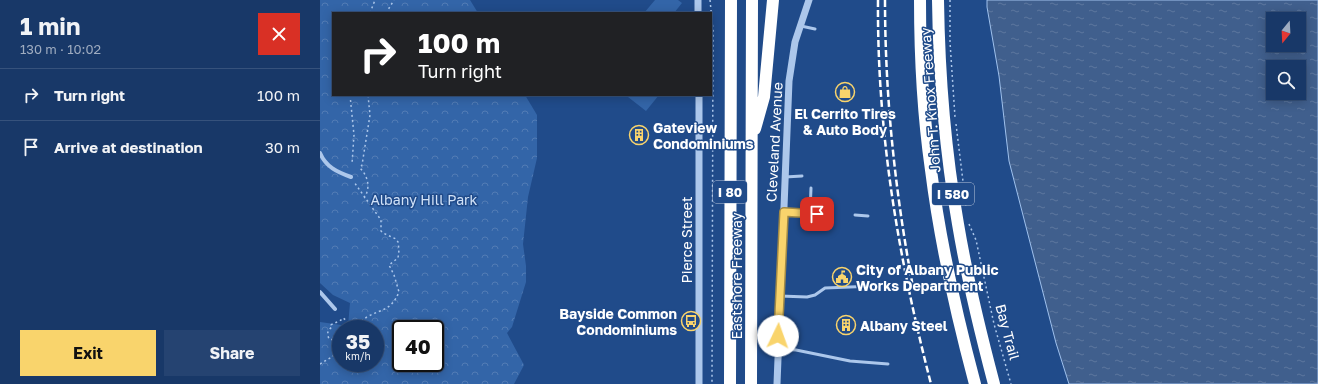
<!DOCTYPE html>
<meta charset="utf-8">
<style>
:root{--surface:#183868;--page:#254371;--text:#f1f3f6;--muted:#9facc0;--line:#36527c;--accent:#f9d46c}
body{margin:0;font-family:"Golos Text",sans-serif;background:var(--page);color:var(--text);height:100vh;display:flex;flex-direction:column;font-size:15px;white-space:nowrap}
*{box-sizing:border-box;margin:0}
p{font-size:13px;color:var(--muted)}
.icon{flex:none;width:22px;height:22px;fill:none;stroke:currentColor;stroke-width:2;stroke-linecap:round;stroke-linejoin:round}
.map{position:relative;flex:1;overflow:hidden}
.drawer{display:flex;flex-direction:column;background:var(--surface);width:320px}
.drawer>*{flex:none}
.banner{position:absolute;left:12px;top:12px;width:380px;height:84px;border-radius:0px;box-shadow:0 2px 10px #0003,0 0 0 1px var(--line);background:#202124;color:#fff;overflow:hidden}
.needle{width:26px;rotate:198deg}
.tools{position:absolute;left:946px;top:12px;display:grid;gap:8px}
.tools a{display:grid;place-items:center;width:40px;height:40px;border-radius:0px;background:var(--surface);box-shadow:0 2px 10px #0003,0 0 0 1px var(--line);font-size:20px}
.speed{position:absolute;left:12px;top:320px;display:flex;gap:8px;font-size:20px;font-weight:700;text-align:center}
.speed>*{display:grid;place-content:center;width:52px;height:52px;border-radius:50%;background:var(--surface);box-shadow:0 2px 10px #0003,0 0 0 1px var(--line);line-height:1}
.speed small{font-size:10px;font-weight:400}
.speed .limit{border:2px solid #111;border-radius:6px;background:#fff;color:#111}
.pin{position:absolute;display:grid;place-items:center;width:34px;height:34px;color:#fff;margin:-17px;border-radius:8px;box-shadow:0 2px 6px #0006}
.me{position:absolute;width:44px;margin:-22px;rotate:3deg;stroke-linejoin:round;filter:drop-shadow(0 0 3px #0008)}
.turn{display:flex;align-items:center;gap:14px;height:84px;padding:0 20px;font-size:18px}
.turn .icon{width:52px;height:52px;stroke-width:2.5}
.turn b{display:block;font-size:28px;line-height:34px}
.round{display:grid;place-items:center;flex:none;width:42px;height:42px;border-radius:0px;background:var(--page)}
.overview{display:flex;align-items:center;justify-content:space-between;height:68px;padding:0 20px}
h1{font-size:24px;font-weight:700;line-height:30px}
.button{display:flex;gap:8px;margin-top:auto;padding:8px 20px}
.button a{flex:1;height:46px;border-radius:0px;background:var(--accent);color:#111;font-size:16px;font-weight:700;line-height:46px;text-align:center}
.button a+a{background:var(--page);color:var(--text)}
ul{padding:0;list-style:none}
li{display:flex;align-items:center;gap:12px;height:52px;padding:0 20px;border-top:1px solid var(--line)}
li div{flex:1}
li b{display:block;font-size:15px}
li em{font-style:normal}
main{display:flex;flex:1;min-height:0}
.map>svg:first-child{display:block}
.grass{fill:#3365a8}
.park{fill:url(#park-crowns);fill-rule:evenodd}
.water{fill:url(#water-ripples);stroke:#9fc1ed;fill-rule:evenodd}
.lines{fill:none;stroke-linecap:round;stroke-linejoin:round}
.path{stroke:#acc7eb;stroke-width:1.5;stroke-dasharray:2 3;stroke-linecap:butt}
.service{stroke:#acc7eb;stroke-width:3}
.minor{stroke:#acc7eb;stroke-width:4}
.tertiary{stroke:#acc7eb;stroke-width:7}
.motorway{stroke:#fff;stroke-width:12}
.rail{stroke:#fff;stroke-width:2.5;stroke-dasharray:7 3;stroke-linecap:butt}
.route-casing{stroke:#a28a46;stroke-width:10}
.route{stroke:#f9d46c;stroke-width:7}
.labels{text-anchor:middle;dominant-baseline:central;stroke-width:3;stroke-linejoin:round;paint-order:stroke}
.shield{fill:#204b8a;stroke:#bcc9dc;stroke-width:1}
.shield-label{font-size:13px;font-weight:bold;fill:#fff}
.street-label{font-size:14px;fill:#fff;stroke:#204b8a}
.poi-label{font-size:14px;font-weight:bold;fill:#fff;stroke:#204b8a;text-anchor:start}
.park-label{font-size:14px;fill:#d1e2f8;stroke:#204b8a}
</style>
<main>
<section class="drawer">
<div class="overview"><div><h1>1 min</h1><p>130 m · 10:02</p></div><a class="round" style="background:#d93025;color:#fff"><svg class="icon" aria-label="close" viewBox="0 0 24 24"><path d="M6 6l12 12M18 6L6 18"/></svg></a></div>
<ul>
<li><svg class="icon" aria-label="right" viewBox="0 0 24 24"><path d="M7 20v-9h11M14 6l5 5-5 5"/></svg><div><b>Turn right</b></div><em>100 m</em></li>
<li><svg class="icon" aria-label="arrive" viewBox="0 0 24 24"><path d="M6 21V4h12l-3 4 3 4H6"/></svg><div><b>Arrive at destination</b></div><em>30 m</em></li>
</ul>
<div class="button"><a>Exit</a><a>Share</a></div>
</section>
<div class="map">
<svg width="998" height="384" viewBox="0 0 998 384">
<defs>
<pattern id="park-crowns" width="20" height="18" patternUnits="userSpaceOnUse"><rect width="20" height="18" fill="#3365a8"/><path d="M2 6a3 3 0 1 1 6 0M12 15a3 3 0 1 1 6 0" fill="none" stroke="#527cb5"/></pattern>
<pattern id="water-ripples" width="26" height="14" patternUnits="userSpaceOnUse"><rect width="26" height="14" fill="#405f8d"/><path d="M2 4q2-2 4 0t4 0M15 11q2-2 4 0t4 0" fill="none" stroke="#5d779e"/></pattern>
</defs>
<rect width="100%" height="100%" fill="#204b8a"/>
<path class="grass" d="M335,0H358L362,3L354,13H324Z
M309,95H339L326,111L308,97Z"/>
<path class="park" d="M0,0H150L158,13H13V95H205L217,115V158L208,197L203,244L206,266V282L192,327L187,333L204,365L194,384H0V322L28,326L30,303L13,295L0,283ZM21,329H55V363H21ZM81,329H115V363H81Z"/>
<path class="water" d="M667,0H998V384H749L736,343L689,161L679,76L667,7ZM953,19H979V45H953ZM953,67H979V93H953Z"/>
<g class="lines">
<path class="path" d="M390,0L393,30L392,384
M630,0V42L635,117
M50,13L55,0
M66,13L74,0
M30,95L34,135L32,164
M636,124L646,206
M44,198C51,188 48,176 40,168L42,165L50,115L48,95
M649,224L656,240L674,324L691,384
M21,345L18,341L9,339C7,333 7,331 12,327L11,325C15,322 20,322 23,318C26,320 29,324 34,324C39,325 43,319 47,317C63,308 71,311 79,292L74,275L69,265L78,258L79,250L78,242L76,239L63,233L61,231V220L34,182
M0,364L15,355L21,358"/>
<path class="service" d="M481,26L495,29
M465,177L482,176
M464,212L497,214
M490,213L491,188
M535,215L548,216
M460,296L487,297L495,295L505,288L555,286
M458,349L476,350L530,361L568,364"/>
<path class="minor" d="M0,153C6,167 17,172 31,177
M0,292L15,309"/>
<path class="tertiary" d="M378,0V13
M379,95V384
M457,384L469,81L475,42L489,0"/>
<path class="motorway" d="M600,0C600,57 603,114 611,170C620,242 636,313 655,384
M618,0C619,75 625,150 638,224C647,278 660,331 674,384
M435,129L444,97L453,0
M410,384L411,0
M431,384L432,0"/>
<path class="rail" d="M558,0C557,133 578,256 611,384
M565,0C565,96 575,192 593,287"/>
</g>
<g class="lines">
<defs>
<path id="route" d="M458,336L464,212L497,214"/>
</defs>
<use href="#route" class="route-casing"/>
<use href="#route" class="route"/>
</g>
<defs>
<symbol id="shop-ring" viewBox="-11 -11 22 22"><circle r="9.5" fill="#204b8a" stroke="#f9d46c" stroke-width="1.5"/><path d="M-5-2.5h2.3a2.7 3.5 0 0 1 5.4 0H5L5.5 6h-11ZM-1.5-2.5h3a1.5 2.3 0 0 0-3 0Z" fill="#f9d46c"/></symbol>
<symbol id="building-ring" viewBox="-11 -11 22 22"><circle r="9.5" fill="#204b8a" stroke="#f9d46c" stroke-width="1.5"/><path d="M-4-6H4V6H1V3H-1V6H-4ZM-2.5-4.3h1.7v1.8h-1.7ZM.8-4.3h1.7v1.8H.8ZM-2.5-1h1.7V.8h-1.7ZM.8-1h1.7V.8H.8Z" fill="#f9d46c"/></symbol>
<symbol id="civic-ring" viewBox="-11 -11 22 22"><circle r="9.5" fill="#204b8a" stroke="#f9d46c" stroke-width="1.5"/><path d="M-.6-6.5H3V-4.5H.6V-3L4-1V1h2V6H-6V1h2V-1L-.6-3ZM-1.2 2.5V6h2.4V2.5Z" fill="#f9d46c"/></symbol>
<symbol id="bus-ring" viewBox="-11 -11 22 22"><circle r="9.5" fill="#204b8a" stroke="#f9d46c" stroke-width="1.5"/><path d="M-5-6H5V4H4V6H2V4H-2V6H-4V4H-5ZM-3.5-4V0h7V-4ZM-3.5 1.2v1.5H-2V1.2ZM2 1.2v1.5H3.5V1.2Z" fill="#f9d46c"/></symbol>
</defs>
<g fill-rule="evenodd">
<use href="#shop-ring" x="514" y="81" width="22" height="22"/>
<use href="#building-ring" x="308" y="124" width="22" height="22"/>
<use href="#civic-ring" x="511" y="266" width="22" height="22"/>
<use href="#bus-ring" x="360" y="310" width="22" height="22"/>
<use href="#building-ring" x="515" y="314" width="22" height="22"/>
</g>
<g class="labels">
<g class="shield">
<rect x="393" y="181" width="34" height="22" rx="3"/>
<rect x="612" y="183" width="42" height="22" rx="3"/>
</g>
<g class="shield-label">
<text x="410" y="192">I 80</text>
<text x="633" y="194">I 580</text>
</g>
<g class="street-label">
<text transform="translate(610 100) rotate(-94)">John T. Knox Freeway</text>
<text transform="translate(454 142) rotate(-87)">Cleveland Avenue</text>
<text transform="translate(366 240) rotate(-90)">Pierce Street</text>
<text transform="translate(416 276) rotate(-90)">Eastshore Freeway</text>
<text transform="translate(688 332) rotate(75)">Bay Trail</text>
</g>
<g class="poi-label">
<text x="525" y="113" text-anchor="middle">El Cerrito Tires<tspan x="525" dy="16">&amp; Auto Body</tspan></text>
<text x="333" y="127">Gateview<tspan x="333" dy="16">Condominiums</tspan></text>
<text x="536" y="269">City of Albany Public<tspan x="536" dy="16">Works Department</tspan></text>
<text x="357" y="313" text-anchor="end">Bayside Common<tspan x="357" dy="16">Condominiums</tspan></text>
<text x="540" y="325">Albany Steel</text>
</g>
<g class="park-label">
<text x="104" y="199">Albany Hill Park</text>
</g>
</g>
</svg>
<div class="tools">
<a><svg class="needle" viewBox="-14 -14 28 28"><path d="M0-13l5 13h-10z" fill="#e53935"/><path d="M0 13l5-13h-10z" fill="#9facc0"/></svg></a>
<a><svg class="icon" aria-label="search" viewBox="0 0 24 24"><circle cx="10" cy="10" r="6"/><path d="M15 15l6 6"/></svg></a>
</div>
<div class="speed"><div>35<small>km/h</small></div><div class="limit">40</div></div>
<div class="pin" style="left:497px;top:214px;background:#d93025"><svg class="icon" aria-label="arrive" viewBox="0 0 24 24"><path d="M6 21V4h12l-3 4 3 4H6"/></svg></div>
<svg class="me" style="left:458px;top:336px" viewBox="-20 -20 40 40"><circle r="19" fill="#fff"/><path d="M0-13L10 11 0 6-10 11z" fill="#f9d46c"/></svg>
<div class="banner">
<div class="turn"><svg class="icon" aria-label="right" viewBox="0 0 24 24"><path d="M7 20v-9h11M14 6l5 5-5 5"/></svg><div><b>100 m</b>Turn right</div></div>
</div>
</div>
</main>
